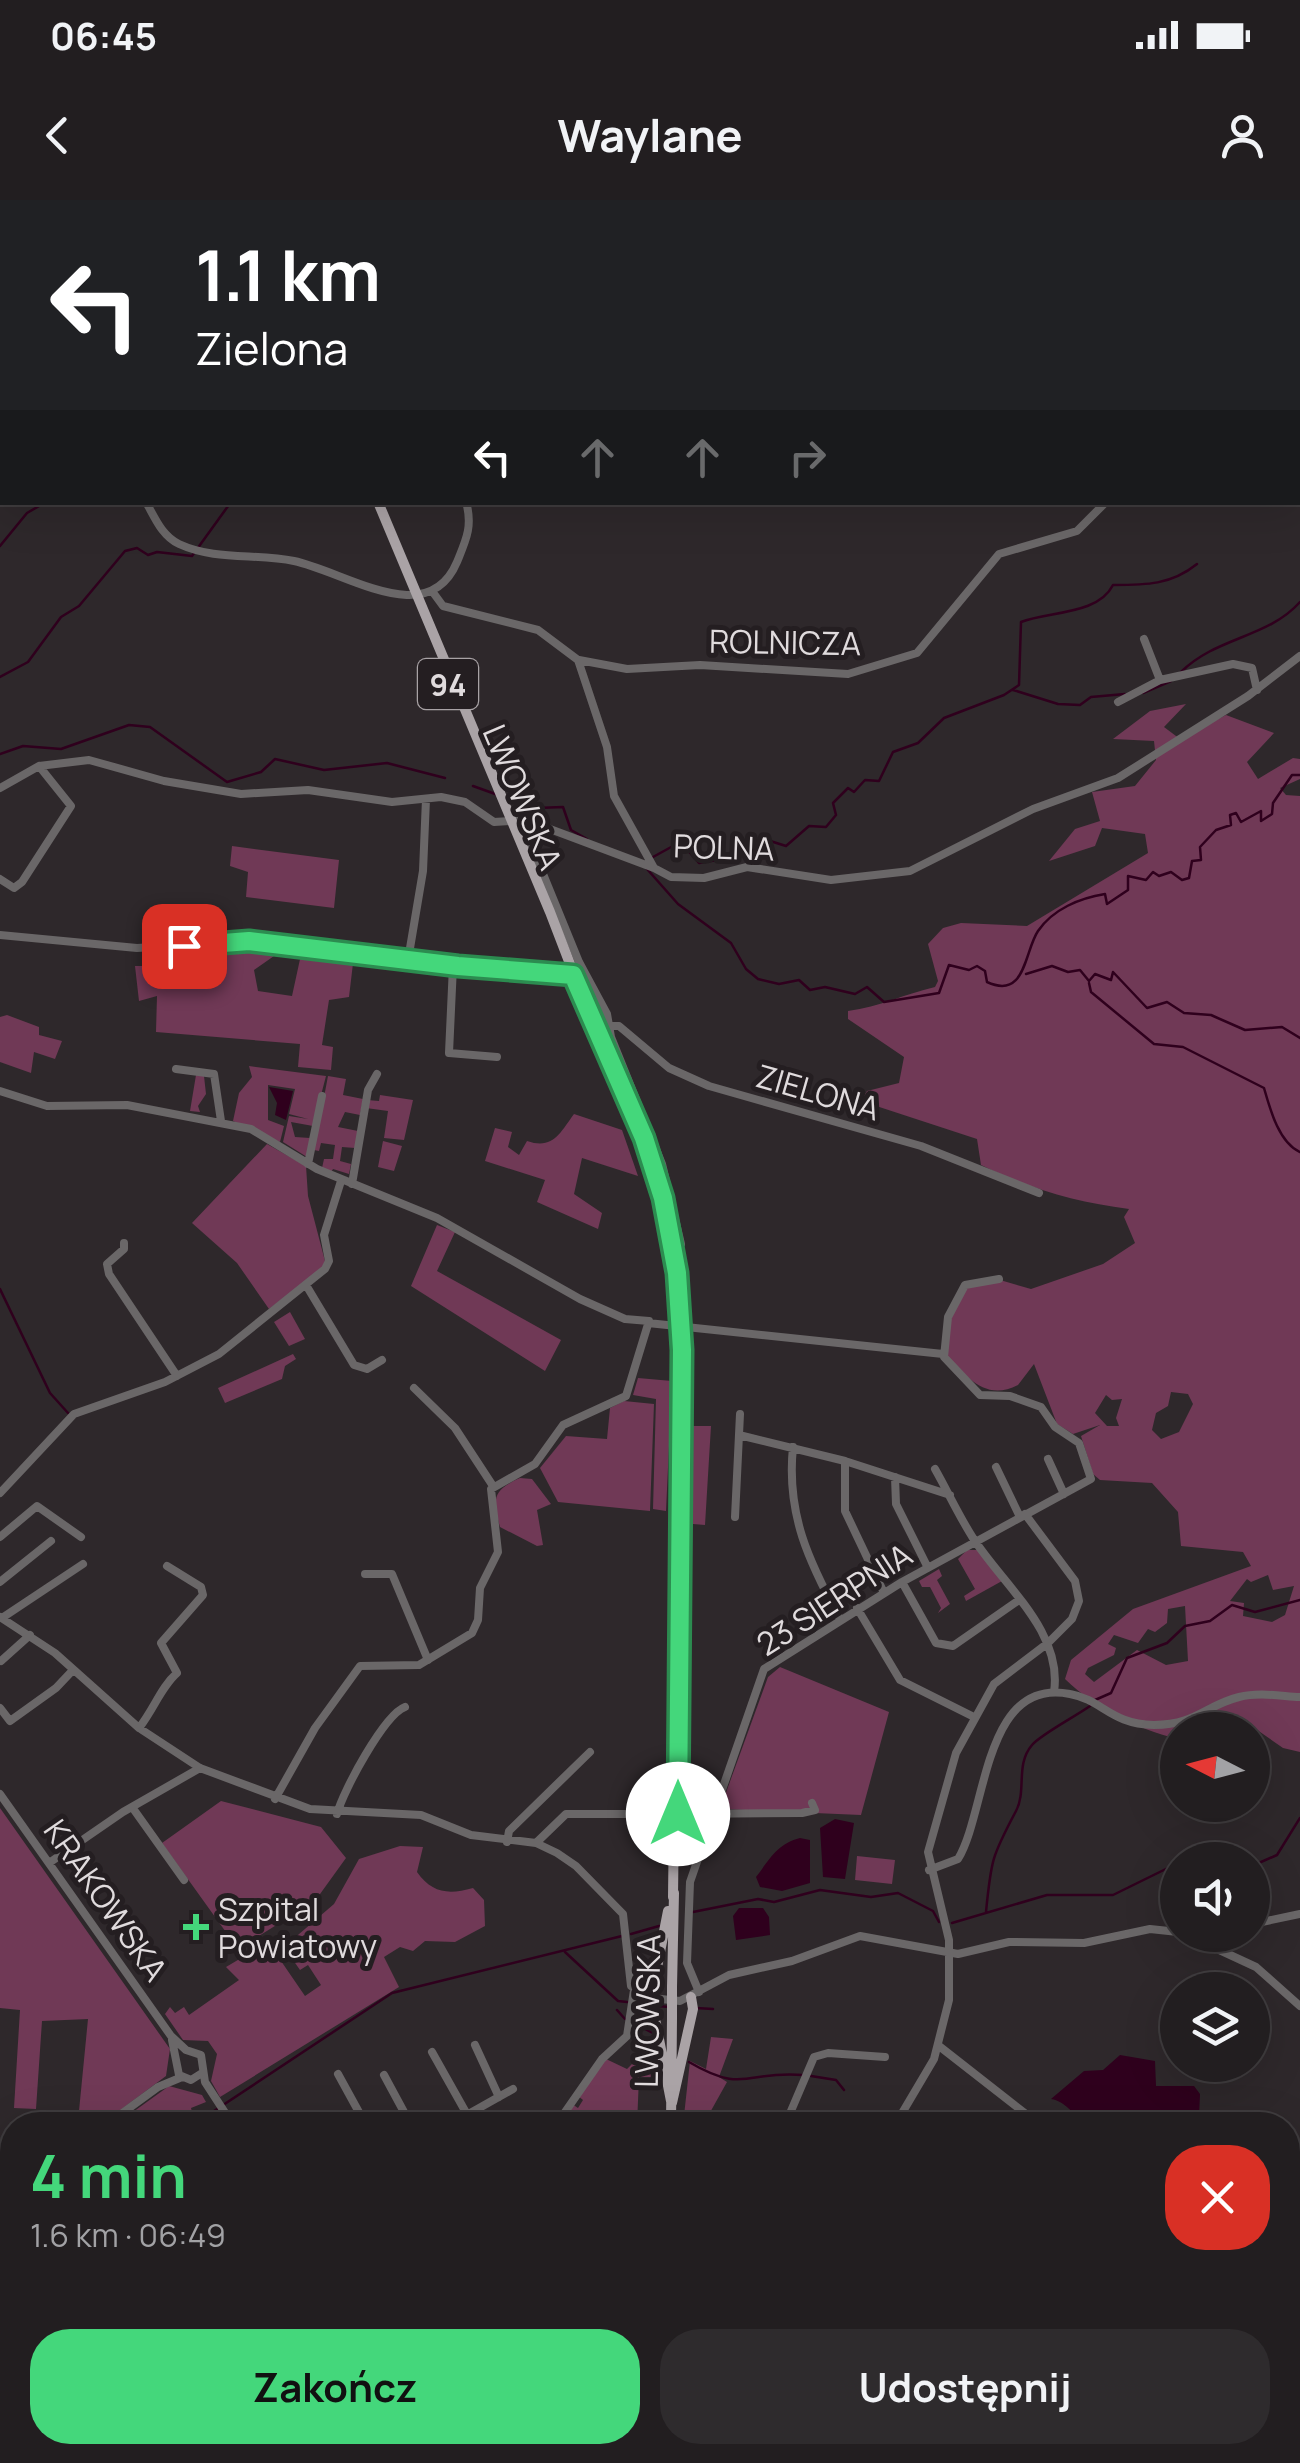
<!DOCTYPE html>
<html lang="pl">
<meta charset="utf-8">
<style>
:root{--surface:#221e20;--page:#2e2b2d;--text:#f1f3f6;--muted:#a2a2a5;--line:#3f3c3e;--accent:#44d77b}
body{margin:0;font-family:Manrope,sans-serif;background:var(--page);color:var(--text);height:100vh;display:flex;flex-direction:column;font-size:38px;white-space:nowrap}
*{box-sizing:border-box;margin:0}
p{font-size:32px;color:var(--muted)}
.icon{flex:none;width:55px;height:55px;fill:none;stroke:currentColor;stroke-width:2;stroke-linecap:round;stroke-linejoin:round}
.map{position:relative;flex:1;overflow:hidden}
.side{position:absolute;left:0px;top:1912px;width:1300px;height:352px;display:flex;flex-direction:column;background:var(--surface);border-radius:40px 40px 0 0;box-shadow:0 10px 40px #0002,0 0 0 2px var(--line)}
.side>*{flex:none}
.top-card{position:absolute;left:0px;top:0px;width:1300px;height:305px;box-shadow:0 10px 40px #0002,0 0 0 2px var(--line);background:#202124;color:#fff;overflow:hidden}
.needle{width:65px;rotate:276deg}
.controls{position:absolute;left:1160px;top:1512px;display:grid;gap:20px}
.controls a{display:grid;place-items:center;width:110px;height:110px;border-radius:50%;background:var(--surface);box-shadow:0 10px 40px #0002,0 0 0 2px var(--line);font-size:50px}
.pin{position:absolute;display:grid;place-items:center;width:85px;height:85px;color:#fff;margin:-42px;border-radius:20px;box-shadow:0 5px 15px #0006}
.me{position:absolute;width:110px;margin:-55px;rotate:0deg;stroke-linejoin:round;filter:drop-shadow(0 0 8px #0008)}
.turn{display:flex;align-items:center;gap:35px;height:210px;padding:0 30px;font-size:45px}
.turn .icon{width:130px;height:130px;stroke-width:2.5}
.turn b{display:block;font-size:70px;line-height:85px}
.lanes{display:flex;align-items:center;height:95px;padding:0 30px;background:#0003;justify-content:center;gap:50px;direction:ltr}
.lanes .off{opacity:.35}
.round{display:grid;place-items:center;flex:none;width:105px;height:105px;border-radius:40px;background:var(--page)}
.headline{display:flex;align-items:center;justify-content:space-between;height:170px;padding:0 30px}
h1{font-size:60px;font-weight:700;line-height:75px;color:var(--accent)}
.cta{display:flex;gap:20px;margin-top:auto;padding:20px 30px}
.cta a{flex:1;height:115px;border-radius:40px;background:var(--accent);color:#111;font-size:40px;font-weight:700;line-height:115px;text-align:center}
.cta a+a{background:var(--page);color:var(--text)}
.status{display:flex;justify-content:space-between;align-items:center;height:70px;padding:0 50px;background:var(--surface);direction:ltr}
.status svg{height:28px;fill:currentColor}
header{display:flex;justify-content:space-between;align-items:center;height:130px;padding:0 30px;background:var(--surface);font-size:45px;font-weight:700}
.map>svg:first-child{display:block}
.green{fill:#703956;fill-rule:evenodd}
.water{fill:#2f001d}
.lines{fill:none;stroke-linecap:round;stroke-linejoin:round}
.stream{stroke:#2f001d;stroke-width:2.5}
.minor{stroke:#6a6768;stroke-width:8}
.major{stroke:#aaa3a6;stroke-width:10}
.major-bridge{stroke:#aaa3a6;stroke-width:10}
.route-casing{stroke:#2c8c50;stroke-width:25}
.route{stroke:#44d77b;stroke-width:18}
.poi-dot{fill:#44d77b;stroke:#241e21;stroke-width:4}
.labels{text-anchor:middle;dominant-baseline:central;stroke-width:10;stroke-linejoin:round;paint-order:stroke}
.shield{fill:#241e21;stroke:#a8a2a5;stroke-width:2.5}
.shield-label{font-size:30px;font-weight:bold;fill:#e0dbdd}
.street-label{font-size:32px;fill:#e0dbdd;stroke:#241e21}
.poi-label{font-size:32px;fill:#e0dbdd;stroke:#241e21;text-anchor:start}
</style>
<div class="status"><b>06:45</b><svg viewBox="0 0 49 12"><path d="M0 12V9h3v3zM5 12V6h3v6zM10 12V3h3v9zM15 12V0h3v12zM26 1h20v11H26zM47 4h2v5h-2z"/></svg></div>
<header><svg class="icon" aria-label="back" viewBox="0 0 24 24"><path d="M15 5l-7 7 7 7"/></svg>Waylane<svg class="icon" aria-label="person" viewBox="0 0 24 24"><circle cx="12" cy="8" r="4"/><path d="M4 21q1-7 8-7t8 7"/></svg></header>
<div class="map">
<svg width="1300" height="2263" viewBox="0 0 1300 2263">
<rect width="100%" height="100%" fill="#2e282b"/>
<path class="green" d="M1186,504L1164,527L1180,539L1226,515L1274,533L1247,562L1258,579L1293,558L1300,559V579L1280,588L1286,595L1300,596V1552L1283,1548L1250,1525L1236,1530H1178L1177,1539C1136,1528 1096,1509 1065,1479L1071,1460L1133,1409L1251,1366L1243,1352L1181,1346L1178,1312L1152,1283L1100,1280L1093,1274L1081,1236L1100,1225L1073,1234L1057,1224L1034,1164L1018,1185C985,1202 966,1176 946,1155L951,1118L966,1088L1000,1080L1031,1089L1103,1064L1135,1043L1124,1017L1129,1009C1075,1002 1030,989 981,965L977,939L861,901L867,891L899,883L904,857L848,819V811C880,807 904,794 935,787L938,781L928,744L943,728L961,723L1027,726L1148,653L1145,634L1102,628L1095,646L1049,661L1075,629L1100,621L1092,592L1135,586L1156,560L1154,541L1113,539L1150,511ZM1171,1192L1188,1194L1193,1204L1179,1232L1161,1239L1152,1230L1156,1213L1168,1206ZM1106,1195L1112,1200L1122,1199L1116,1218L1119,1226H1107L1095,1213ZM1268,1375L1273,1390L1294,1386L1285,1415L1272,1422L1243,1416L1244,1403L1230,1401L1247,1379L1251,1382ZM1185,1406L1188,1461L1166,1465L1137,1450L1094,1482L1085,1474L1088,1468L1114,1455L1116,1448L1108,1444L1114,1435L1138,1443L1148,1429L1155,1432L1167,1423L1168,1409Z
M232,646L339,660L334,708L246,697L248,672L230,666Z
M242,742L273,745L274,756L254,770L258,791L292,796L302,750L354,755L349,797L329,800L322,845L333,847L331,870L298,867L300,844L156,832L157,796L139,801L135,766H167V750Z
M7,815L39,827V835L62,841L55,859L34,852L31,873L0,862V817Z
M249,866L326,876L313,926L291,922L295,937L310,938L307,957L283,942L289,916L308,919L289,914L295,889L268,885V920L284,926L280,942L233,921L239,893L252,877Z
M196,875L204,876L206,894L198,906L200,912L190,911Z
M328,876L346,879L343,895L363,899L360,915L345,912L338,927L358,931L355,948L342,947L340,961L351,964L349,974L333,969L330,974L322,968L324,959H333L335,945L321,943L319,951L314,950Z
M380,895L413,900L404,940L384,938L388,911L366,908L367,900L379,901Z
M574,914L622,930L638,976L582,958L574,994L602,1013L598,1029L537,1002L545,980L485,961L495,928L512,932L508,947L519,955L527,941C553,950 560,933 574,914Z
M383,941L402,946L394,971L378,967Z
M267,944L306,966L308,996L325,1061L323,1068L269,1109L237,1063L192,1023Z
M437,1025L455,1032L437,1071L561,1140L545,1171L411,1086Z
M290,1112L305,1139L289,1146L274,1122Z
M293,1154L296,1159L285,1166L282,1179L225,1203L218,1188Z
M638,1178L672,1181L666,1311L653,1309L656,1199L633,1195Z
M624,1201L654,1204L650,1311L558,1302L540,1268L566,1236L607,1239L610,1208Z
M686,1226H711L705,1325L681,1323Z
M520,1278L532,1279L551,1304L537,1310L543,1345L537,1346L500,1327C492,1298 493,1290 520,1278Z
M967,1350H979L1002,1381L966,1401L964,1396L975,1389L958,1359Z
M939,1369L942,1376L937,1380L950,1404L938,1413L941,1408L930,1387H922L919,1381Z
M780,1467L889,1512L861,1615L720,1609L768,1477Z
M221,1601L321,1627L346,1658L315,1701L238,1749L162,1643Z
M0,1608L170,1849L166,1876L100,1925H70L79,1911L88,1819L42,1821L36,1909L14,1908L20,1810L0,1808Z
M400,1646L423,1647L417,1672C432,1693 448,1695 473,1688L484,1700L485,1726L455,1742L425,1741L413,1751L400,1747L384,1757L399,1787L220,1897L211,1881L217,1854L208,1841L183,1840L165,1814L170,1807L175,1813L184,1807L189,1815L239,1780L226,1767L268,1742L305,1796L321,1785L308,1765L300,1770L284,1747L334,1704L359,1659Z
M857,1656L895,1660L892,1684L855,1680Z
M711,1837L733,1839L719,1877L727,1882L703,1925H683L690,1861L706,1869Z
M606,1859L627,1869L632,1864L651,1865L652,1877H639L637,1925H558L572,1904L578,1908L583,1900L578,1896Z
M169,1886L202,1895L206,1902L191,1908L194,1919L183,1925H115Z
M16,2253V2252L53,2253L46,2263H8Z"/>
<path class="water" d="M269,887L293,891L286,920L275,915L277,903Z
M835,1619L854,1623L845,1679L823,1677L820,1628Z
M800,1638L810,1640V1683L782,1691L760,1687L756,1677C769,1660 778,1643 800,1638Z
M739,1708H763L769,1717L770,1735L736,1740L733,1716Z
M1120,1855L1155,1861L1156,1886H1194L1200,1894L1199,1916C1184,1926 1109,1931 1090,1925C1075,1919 1067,1901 1051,1899L1084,1871L1103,1870Z"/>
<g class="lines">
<path class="stream" d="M364,2V0
M0,346L27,313L46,302
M1181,472C1216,437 1268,438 1300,402
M0,477L28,462L61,417L79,406L125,351L137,348L148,355L157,352L192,356L231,302
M1013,490L1058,504L1080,505L1091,497L1125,494
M1143,493L1171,481
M0,554L23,546L61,549L129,525L150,527L227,582L261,572L275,559L324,570L387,563L445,578
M473,586L498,595
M510,600L537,608L563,607L571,630L587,639
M653,657L673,646L685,647L699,663L723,659L767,640L786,646L809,626L826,627L836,615L833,603L848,588L854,592L865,580L879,581L893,552L918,543L944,518L1004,495L1019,485L1021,422C1049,411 1098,415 1113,385C1146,385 1171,385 1197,364
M647,669L678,704L731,743L746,769L758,779L779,784L799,780L810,790L825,787L855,794L867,787L884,802L939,793L949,765L969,770L977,766L985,771L987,782C1026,800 1024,752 1038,731C1053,709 1080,698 1105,694L1107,704L1128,690V676L1146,680L1153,672L1159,676L1171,672L1182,680L1189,678L1192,661L1201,660L1200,647L1216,630L1231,625L1230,615L1236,613L1241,622L1261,611V621L1272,614L1273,603L1292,575H1300
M1026,774L1052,766L1068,772L1080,770L1089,781L1095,774L1111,780L1113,772L1147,808L1167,802L1184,813L1211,815L1245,830L1282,827L1300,838
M1089,783L1091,792L1154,844L1183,847L1264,888C1270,909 1279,943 1300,952
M0,1089L50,1193L68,1213
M1095,1500L1111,1493L1127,1458L1167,1443L1185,1426L1210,1421L1232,1405L1255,1412L1300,1400
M1202,1660H1218
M1252,1666L1277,1655L1300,1618
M693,1712L758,1699L774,1702L820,1690L871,1697L898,1693L933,1711L939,1722
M986,1712C991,1660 992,1656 1016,1611C1027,1590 1015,1565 1032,1545C1040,1535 1076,1516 1090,1506
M952,1723L1047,1695H1113L1178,1663
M631,1734L659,1726
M565,1752L618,1801L627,1802
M658,1806L669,1807
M696,1808L713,1809
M617,1810L625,1819
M633,1823L653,1833
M689,1862C745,1895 746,1870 803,1875
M811,1876L836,1880L844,1890
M170,1925L186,1913L208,1915L392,1793L622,1736
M0,2190L12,2164"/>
<path class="minor" d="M54,2L59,0
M1208,2L1210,0
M0,33L2,32
M0,140H2
M1298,233L1300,232
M146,302C155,318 162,336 179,344C216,361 255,353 294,361C346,372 428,431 457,362C466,340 473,326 466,302
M432,391L443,406L538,430L578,460L607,547L614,596L654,668L671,677L704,678L747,667L831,680L910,671L1033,609L1118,578L1248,496L1300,456
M1144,439L1160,480
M579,460L627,469L700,465L848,474L917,453L999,354L1077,331L1106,302
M1118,502L1160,480L1233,464L1252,468L1257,490
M0,588L39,566L89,560L164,581L241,594L308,590L392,602L441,597L465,602L494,622L526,620L654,668
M535,624L532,647L579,762L607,814L611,837L662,964L681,1044L673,1046
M0,679L14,688L22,682L71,606L39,566
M0,735L137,748L249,741L453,766L573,775
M408,760L423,671L426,599
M453,766L449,853L497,857
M595,825L619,826L669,868L709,886L921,946L1039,993
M176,869L214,874L221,921
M0,891L47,906L127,905L251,929L317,969L437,1018L580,1099L625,1119L649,1121L626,1196L563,1225L535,1264L491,1289L498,1352L480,1388L478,1420L472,1433L419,1465L360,1466L315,1528L275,1599
M308,964L322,896
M352,984L368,890L377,874
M124,1043V1049L107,1064L109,1074L177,1176
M306,1085L354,1165L367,1169L382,1160
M648,1123L943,1154
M414,1188L455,1228L493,1286
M739,1235L845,1261L950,1295
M793,1247C786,1314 809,1362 840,1419
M1048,1259L1064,1294
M845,1261V1311L884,1393
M996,1267L1020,1317
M935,1269C948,1292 959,1316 973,1338C1003,1385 1063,1431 1054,1492
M895,1277L896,1304L928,1368
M0,1293L74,1214L165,1182L219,1154L325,1069L329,1061L324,1035L341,981
M735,1317L740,1214
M0,1337L37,1306L81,1337
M365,1374H392L428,1460
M0,1382L51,1341
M902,1382L936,1443L953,1446L1019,1400
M857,1408L900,1480L972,1516
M0,1417L55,1453L139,1528L200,1568L310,1609L421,1615L471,1635L536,1643L557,1653L576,1666L623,1714L631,1786L651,1798L680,1801L729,1775L792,1761L860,1736L958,1754L1009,1742L1084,1743L1150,1729L1178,1732
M2,1418L83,1364
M1,1461L30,1435
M0,1508L10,1521L56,1488L73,1470
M139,1528C154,1509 161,1487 177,1473L161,1443L203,1395L201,1387L167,1366
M0,1594L171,1836L186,1850L201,1855L205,1882L233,1925
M132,1607L184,1680
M337,1614C343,1591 384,1515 405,1507
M677,1614L802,1613L815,1610L812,1603
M507,1642L509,1631L590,1552
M536,1643L566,1614H672
M49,1663L123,1612L200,1568
M929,1670L958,1659C987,1612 983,1476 1070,1494C1103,1500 1110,1524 1154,1525C1196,1525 1206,1505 1239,1497C1259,1492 1280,1496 1300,1497
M1252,1724L1300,1714
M1187,1735L1256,1767L1300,1806
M699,1792L687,1763L690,1682L764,1469L902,1382L1091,1279L1079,1243L1055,1227L1041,1207L1010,1196L980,1195L944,1157L948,1117L965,1085L999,1079
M172,1840L179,1875L191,1880L202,1873
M475,1845L499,1897
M939,1846L1040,1925
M432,1852L473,1925
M338,1874L366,1925
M384,1875L411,1925
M106,1925L158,1887L182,1877
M449,1925L513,1889
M556,1925L602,1859L627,1836L634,1790
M785,1925L814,1857L828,1853L885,1857
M895,1925L934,1859L949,1800V1740L928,1652L956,1553L994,1484L1048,1443L1072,1419L1079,1401L1075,1381L1025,1314
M1292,1989L1300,2008
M0,2025L12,2002
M1288,2197L1300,2218
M154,2252L168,2263
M276,2252L289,2263
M462,2252L471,2263
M800,2252L810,2263
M884,2252L894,2263
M1098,2252L1099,2254
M85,2263L92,2252
M144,2263L152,2252
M259,2263L267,2252
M325,2263L332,2252
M842,2263L846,2252
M925,2263L936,2252
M1013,2263L1025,2252"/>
<path class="major" d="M248,0L249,2
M378,302L550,712L650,972L670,1058L679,1216
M673,1697L679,1214
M668,1711L651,1798L671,1901
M672,1787L674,1693
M672,1903L693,1809L691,1797
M671,1925L672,1818
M665,2263L666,2252
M673,2263V2252"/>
<path class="major-bridge" d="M672,1818V1787"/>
</g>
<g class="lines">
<defs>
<path id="route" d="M184,746L249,741L458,766L573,775L644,938L663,998L677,1073L682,1150L678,1614"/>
</defs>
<use href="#route" class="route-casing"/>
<use href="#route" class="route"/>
</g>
<path class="poi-dot" d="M191 1712h10v10h10v10h-10v10h-10v-10h-10v-10h10z"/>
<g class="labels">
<rect class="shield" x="418" y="459" width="60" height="50" rx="8"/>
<g class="shield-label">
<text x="448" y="484">94</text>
</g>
<g class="street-label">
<text transform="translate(785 442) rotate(1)">ROLNICZA</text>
<text transform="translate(523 597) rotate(67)">LWOWSKA</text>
<text transform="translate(724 647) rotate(2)">POLNA</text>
<text transform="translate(818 892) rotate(16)">ZIELONA</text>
<text transform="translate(834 1399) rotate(-33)">23 SIERPNIA</text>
<text transform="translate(106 1700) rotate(55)">KRAKOWSKA</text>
<text transform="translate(647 1811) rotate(-89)">LWOWSKA</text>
</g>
<g class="poi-label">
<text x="218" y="1709">Szpital<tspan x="218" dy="37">Powiatowy</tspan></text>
</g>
</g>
</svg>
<div class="controls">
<a><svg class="needle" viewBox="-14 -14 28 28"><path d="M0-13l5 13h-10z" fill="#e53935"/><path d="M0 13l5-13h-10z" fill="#a2a2a5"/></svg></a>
<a><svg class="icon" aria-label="sound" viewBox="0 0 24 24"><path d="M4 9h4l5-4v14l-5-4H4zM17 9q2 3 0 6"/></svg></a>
<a><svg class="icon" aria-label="layers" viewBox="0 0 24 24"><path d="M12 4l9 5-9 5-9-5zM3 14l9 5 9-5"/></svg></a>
</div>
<div class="pin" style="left:184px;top:746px;background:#d93025"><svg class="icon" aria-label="arrive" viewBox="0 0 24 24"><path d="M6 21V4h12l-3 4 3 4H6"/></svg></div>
<svg class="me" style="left:678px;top:1614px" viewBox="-20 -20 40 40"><circle r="19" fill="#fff"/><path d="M0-13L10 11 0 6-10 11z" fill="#44d77b"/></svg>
<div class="top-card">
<div class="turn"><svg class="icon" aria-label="left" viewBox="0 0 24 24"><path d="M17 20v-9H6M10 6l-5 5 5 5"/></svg><div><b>1.1 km</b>Zielona</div></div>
<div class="lanes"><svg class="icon" aria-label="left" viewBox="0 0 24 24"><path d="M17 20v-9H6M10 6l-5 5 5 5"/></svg><svg class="icon off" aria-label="ahead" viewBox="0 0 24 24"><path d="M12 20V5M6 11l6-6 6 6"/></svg><svg class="icon off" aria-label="ahead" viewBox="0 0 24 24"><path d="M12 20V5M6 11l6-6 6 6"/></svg><svg class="icon off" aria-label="right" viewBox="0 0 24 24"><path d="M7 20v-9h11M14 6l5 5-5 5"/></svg></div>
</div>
<section class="side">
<div class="headline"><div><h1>4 min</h1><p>1.6 km · 06:49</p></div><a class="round" style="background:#d93025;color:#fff"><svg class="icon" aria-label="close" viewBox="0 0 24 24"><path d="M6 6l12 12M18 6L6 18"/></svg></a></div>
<div class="cta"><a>Zakończ</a><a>Udostępnij</a></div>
</section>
</div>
